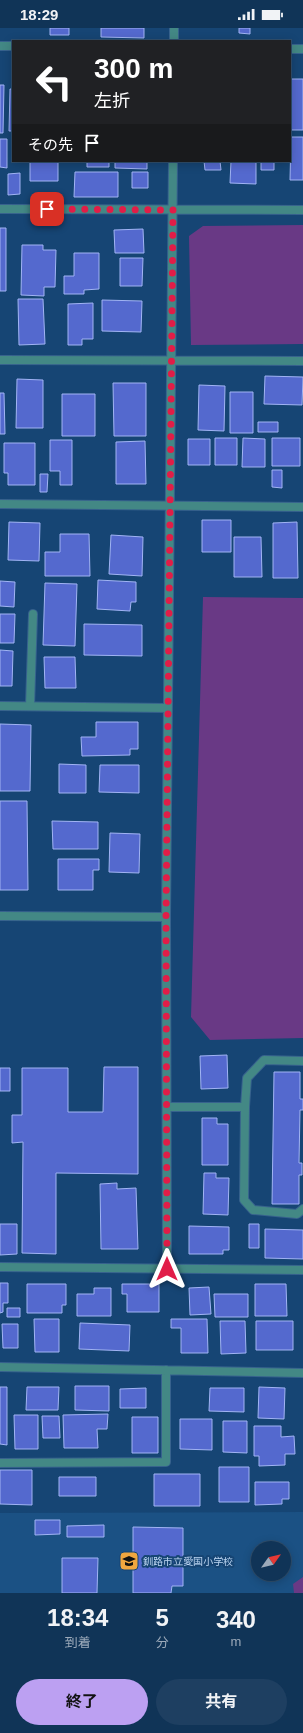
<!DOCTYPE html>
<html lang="ja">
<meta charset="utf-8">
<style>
:root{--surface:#103457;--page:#1e3f61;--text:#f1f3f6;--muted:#9caaba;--line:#304f6d;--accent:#bca0f2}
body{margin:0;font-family:Helvetica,"Noto Sans JP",sans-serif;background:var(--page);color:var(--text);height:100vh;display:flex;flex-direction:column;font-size:15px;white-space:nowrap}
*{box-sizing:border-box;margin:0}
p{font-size:13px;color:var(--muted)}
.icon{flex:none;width:22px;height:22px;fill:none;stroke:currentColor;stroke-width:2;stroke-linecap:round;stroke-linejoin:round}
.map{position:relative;height:1565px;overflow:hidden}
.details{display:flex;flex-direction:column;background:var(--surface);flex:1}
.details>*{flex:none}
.guide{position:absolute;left:12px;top:12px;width:279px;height:122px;border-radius:0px;box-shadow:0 2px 10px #0003,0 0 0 1px var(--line);background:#202124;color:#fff;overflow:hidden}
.needle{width:26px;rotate:56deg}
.buttons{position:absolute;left:251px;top:1513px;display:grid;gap:8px}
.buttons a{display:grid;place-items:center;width:40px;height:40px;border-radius:50%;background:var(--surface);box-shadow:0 2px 10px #0003,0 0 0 1px var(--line);font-size:20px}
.pin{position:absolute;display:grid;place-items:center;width:34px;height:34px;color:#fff;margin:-17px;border-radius:8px;box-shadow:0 2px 6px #0006}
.me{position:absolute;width:44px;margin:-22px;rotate:0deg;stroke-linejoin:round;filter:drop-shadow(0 0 3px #0008)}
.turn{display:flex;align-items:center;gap:14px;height:84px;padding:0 16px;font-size:18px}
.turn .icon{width:52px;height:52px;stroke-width:2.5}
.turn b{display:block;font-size:28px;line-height:34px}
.then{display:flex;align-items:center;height:38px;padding:0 16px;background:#0003;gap:8px;font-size:15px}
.eta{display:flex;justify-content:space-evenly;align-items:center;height:68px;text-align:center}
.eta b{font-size:24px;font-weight:700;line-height:28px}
.primary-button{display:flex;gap:8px;margin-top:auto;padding:8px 16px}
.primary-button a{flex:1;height:46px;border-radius:24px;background:var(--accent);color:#111;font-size:16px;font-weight:700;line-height:46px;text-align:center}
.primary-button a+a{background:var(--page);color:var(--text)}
.status{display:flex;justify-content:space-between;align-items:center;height:28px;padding:0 20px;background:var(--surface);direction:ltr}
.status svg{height:11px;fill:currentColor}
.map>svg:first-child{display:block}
.built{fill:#1b5184;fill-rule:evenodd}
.green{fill:#693985}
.building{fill:#5469ce;stroke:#a1b4f4}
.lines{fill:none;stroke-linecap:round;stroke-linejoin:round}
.service-casing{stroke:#37628d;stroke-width:10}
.minor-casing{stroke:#37628d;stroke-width:10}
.service{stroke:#438885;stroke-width:8}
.minor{stroke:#438885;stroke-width:8}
.route{stroke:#e11d48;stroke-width:7;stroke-dasharray:0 12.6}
.labels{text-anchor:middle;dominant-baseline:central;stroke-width:4;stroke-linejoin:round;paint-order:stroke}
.poi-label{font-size:10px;fill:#bdd6f2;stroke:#164574;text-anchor:start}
</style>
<div class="status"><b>18:29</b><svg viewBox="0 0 49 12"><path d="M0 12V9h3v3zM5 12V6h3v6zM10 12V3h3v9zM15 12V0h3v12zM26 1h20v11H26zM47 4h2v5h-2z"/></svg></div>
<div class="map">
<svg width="303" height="1565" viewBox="0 0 303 1565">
<rect width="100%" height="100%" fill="#164574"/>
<path class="built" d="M303,1484V1565H0V1485ZM258,1520H284V1546H258Z"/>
<path class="green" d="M303,197V316L191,317L189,208L203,198Z
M203,569L303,570V1010L210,1012L191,989Z
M303,1549V1565H294L293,1556Z"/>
<path class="building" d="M50,0H69V7H50Z
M101,0H144V10L101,9Z
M239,0H250V6L239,5Z
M290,51H303V102H290Z
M0,57H4L3,105H0Z
M10,61H13V103H9Z
M291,109H303V152H290Z
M0,111H7V140L0,139Z
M30,133H58V153H30Z
M87,133H109V139H87Z
M115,133H147V141L115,140Z
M204,133H220L221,142H205Z
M231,133H256V156L230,155Z
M261,133H274V142H261Z
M75,144H118V169H74Z
M132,144H148V160H132Z
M20,145V166L8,167V146Z
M0,200H6V263H0Z
M143,201L144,225H115L114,202Z
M22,217H43V222H56L55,259H44V268L21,267Z
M74,225H99V261L84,262V266H64V248H74Z
M120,230H143L142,258H120Z
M18,271H43L45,316L19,317Z
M102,272L142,273L141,304L102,303Z
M93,275V311H82V317H68V276Z
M265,348L303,349L302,377L264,376Z
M17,351L43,352V400H16Z
M113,355H146V408H114Z
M199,357L225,358L224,403L198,402Z
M230,364H253V405H230Z
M0,365H4L5,406H0Z
M62,366H95V408H62Z
M258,394H278V404H258Z
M215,410H237V437H215Z
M243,410L265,411V439H242Z
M272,410H300V438H272Z
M188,411H210V437H188Z
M50,412H72V457H60V443H50Z
M145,413L146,456H116V414Z
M4,415H35V457H8V445H4Z
M272,442H282V460L272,459Z
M40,446H48L47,464H40Z
M202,492H231V524H202Z
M9,494L40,495L39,533L8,532Z
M297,494L298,550H273V495Z
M60,506H89L90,548H45V524H60Z
M111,507L143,509L142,548L109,546Z
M234,509H261L262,549H234Z
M98,552L136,554V574H131L130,583L97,581Z
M0,553L15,554L14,579L0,578Z
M45,555L77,556L75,618L43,617Z
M0,586H15L14,615H0Z
M84,596L142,597V628L84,627Z
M0,622L13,623L12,658H0Z
M44,629H75L76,660H45Z
M96,694H138V721H130V727L82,728L81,709H96Z
M0,696L31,697L30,763H0Z
M59,736L86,737V765H59Z
M100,737H139V765L99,764Z
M0,773H27L28,862H0Z
M52,793L98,794V821H53Z
M110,805L140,806L139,845L109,844Z
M58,831H99V842H93V862H58Z
M227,1027L228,1060L201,1061L200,1028Z
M104,1039H138V1146L56,1145V1226L22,1225L23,1114L12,1115V1087H22V1040H68V1084H103Z
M0,1040H10V1063H0Z
M274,1044H300V1071H303V1082H300L299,1135H302V1147H299V1176H272Z
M202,1090H217V1096H228V1137H202Z
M204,1145H216V1150H229L228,1187L203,1186Z
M117,1155V1161L136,1160L138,1221H101L100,1156Z
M0,1196H17V1226L0,1227Z
M249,1196H259V1220H249Z
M189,1198L229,1199V1222H223V1226H189Z
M265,1201L303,1202V1231L265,1230Z
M0,1255H8V1275H3V1284L0,1285Z
M27,1256H66V1277H62V1285H27Z
M122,1256H159V1284H127V1266H122Z
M255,1256H286L287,1288H255Z
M209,1259L211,1286L190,1287L189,1260Z
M94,1260H111V1288H77V1266H94Z
M214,1266H248V1289H215Z
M7,1280H20V1289H7Z
M34,1291H59V1324H35Z
M171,1291H207L208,1325H181V1300H171Z
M220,1293H245L246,1325L221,1326Z
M256,1293H293V1322H256Z
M80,1295L130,1297L129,1323L79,1321Z
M2,1296H18V1320H3Z
M75,1358H109V1383L75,1382Z
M0,1359H7V1417L0,1416Z
M27,1359H59L58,1382H26Z
M259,1359L285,1360L284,1391L258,1390Z
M146,1360V1380H120V1361Z
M210,1360H244V1384L209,1383Z
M108,1386L107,1401H97L98,1420H64L63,1387Z
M14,1387H38V1421H15Z
M42,1388H59L60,1410H43Z
M132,1389H158V1425H132Z
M180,1391H212V1422L180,1421Z
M223,1393H247V1425L223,1424Z
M254,1398H281V1409L294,1408L295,1426H285V1437L259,1438V1428H254Z
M219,1439H249V1474H219Z
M0,1442H32V1477L0,1476Z
M154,1446H200V1478H154Z
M59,1449H96V1468H59Z
M255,1454H289V1471H282V1476L255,1477Z
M35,1492H60V1506L35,1507Z
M104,1497V1509H67V1498Z
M133,1499L183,1500V1558H172L171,1565H133Z
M62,1530H98L97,1565H62Z"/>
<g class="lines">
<defs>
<path id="service" d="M30,678L33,586
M303,1033L264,1032L247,1050L245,1079L244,1172L253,1182L297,1186L303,1181
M167,1079H245"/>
<path id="minor" d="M174,13V0
M0,18H13
M290,21H303
M0,181L303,182
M0,332L303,333
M0,476L303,479
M0,678L167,680
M0,888L166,889
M0,1239L303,1242
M167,1241L166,889L173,133
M0,1339L303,1345
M0,1435L166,1434V1342"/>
</defs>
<use href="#service" class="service-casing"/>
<use href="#minor" class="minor-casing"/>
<use href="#service" class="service"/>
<use href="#minor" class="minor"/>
</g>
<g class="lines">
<path class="route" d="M47,181L173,182L166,889L167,1241"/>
</g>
<defs>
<symbol id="school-square" viewBox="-11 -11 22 22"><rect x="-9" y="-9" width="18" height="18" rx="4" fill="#f0a63f" stroke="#164574"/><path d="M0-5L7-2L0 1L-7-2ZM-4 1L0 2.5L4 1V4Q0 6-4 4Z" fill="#111"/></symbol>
</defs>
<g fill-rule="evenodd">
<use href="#school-square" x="118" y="1522" width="22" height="22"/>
</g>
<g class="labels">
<g class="poi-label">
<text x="143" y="1533">釧路市立愛国小学校</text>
</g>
</g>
</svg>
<div class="buttons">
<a><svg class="needle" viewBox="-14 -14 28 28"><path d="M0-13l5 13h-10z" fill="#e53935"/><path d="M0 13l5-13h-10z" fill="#9caaba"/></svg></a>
</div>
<div class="pin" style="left:47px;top:181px;background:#d93025"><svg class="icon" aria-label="arrive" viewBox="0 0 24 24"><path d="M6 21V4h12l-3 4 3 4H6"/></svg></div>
<svg class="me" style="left:167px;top:1241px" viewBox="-20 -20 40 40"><path d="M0-17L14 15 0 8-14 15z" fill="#e11d48" stroke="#fff" stroke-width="4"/></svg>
<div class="guide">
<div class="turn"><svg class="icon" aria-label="left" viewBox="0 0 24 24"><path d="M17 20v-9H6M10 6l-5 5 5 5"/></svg><div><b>300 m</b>左折</div></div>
<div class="then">その先<svg class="icon" aria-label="arrive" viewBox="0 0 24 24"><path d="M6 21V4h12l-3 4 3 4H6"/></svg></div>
</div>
</div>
<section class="details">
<div class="eta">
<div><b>18:34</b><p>到着</p></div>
<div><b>5</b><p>分</p></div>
<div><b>340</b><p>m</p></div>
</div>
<div class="primary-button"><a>終了</a><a>共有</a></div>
</section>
